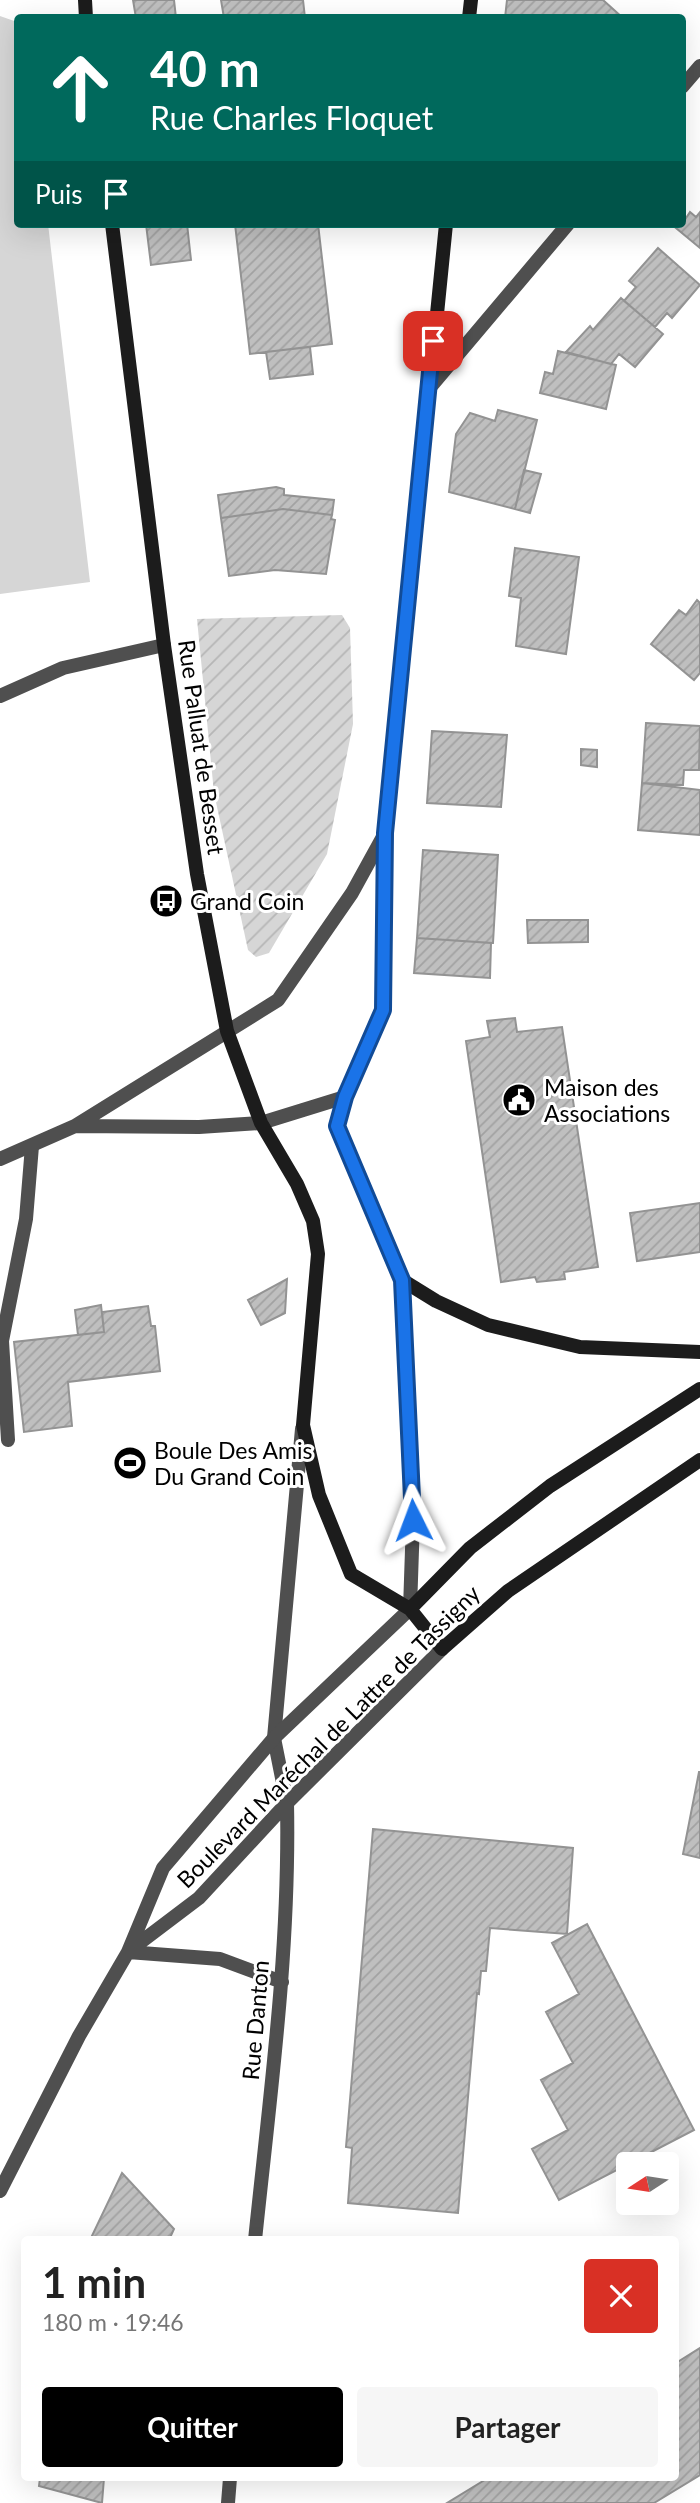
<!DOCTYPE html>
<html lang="fr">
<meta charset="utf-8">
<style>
:root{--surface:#fff;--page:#f6f6f6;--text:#222;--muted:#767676;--accent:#000}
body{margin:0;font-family:Lato,sans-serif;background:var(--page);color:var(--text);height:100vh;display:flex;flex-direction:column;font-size:26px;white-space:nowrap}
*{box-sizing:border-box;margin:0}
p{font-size:23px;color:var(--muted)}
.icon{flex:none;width:38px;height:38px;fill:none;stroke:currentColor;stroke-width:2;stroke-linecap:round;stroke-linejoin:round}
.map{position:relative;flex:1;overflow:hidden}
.details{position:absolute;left:21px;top:2236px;width:658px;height:245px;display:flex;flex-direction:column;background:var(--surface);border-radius:7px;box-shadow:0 7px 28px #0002}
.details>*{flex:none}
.top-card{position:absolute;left:14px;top:14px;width:672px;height:214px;border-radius:7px;box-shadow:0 7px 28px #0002;background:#00695c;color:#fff;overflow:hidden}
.needle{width:46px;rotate:258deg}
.fabs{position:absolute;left:616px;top:2152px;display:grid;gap:14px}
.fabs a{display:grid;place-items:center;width:63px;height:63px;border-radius:7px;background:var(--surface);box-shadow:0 7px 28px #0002;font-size:35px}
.pin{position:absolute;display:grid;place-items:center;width:60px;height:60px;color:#fff;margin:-30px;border-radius:14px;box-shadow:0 4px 10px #0006}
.me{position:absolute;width:77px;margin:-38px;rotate:357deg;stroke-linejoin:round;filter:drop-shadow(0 0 5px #0008)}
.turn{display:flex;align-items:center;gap:24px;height:147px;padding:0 21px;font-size:32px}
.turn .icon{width:91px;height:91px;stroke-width:2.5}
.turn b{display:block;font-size:49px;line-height:60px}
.then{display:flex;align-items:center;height:66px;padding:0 21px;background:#0003;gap:14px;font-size:26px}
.round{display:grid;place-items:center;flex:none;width:74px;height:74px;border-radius:7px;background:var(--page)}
.overview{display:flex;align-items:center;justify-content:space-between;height:119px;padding:0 21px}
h1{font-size:42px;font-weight:700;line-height:52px}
.button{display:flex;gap:14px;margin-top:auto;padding:14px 21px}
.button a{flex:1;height:80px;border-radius:7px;background:var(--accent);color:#fff;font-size:28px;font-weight:700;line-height:80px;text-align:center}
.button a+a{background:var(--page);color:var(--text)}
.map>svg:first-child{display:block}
.park{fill:#d6d6d6}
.garden{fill:url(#garden-furrows)}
.building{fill:url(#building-hatch);stroke:#939393;stroke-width:2}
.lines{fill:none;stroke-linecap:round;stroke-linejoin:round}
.service{stroke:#4f4f4f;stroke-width:14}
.minor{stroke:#4f4f4f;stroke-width:14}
.tertiary{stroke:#4f4f4f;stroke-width:14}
.secondary{stroke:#1c1c1c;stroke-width:14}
.route-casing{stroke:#114b97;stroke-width:18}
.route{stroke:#1a73e8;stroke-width:12}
.labels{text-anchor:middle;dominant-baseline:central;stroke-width:6;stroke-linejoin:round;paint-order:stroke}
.street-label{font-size:23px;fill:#000;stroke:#fff}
.poi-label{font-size:23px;fill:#000;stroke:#fff;text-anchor:start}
</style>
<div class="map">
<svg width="700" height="2503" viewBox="0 0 700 2503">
<defs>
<pattern id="garden-furrows" width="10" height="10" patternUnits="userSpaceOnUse" patternTransform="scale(1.75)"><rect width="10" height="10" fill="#d6d6d6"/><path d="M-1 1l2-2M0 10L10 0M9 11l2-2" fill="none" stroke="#b6b6b6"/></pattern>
<pattern id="building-hatch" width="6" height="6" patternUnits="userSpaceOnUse" patternTransform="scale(1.75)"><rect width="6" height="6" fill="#bfbfbf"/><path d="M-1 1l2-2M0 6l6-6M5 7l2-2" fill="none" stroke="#a2a2a2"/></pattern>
</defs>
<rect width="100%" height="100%" fill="#fff"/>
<path class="park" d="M0,16L17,22L18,224H48L90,582L0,594Z"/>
<path class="garden" d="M342,615L350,628L353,724L327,854L269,953L256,957L248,950L214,793L197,619Z"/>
<path class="building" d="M133,0H174L176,18H136Z
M221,0H303L305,18H224Z
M507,0H603L623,18H505Z
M690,212L696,217L700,212V248L676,228L682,224Z
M146,224H187L191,260L151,265Z
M235,224H318L332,344L250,354Z
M658,248L700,285L672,318L667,313L655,327L624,301L636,287L629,281Z
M621,298L663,334L635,367L619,354L611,364L566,352L590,326L593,330Z
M310,347L313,374L270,379L266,352Z
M558,351L616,365L606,409L540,393L545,372L553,374Z
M498,410L537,420L515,509L449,492L456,434L470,413L495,421Z
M524,470L541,474L530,513L515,509Z
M276,487L284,489V495L334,500L332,515L283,509L221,518L218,495Z
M283,509L332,515L331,519L335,520L326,574L275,570L229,576L221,518Z
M515,548L579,557L566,654L516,646L521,598L509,596Z
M697,600L700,603V673L694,680L651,644L679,610L686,615Z
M646,723L700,726L699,770H684L683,785L642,783Z
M432,731L507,735L501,807L427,803Z
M581,749L597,750V767L581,765Z
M642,783L700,790V835L638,830Z
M423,850L498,855L493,943L417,938Z
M169,888L173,911L162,912L159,890Z
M527,920H588V942L528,943Z
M417,938L491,943L490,978L414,973Z
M515,1018L517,1032L562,1027L598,1267L564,1272L565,1279L537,1282L535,1277L501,1282L466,1041L490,1037L487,1021Z
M700,1203V1252L637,1261L630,1213Z
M287,1279L285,1313L261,1325L248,1300Z
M101,1305L104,1332L78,1335L75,1310Z
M148,1306L151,1326H155L160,1371L68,1382L72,1426L24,1432L14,1342L104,1332L102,1312Z
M699,1772H700V1858L683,1854Z
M373,1829L573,1848L567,1934L490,1928L486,1971H481L479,1994L477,1993L458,2213L348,2203L352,2148L346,2147Z
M587,1924L694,2130L559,2200L532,2149L568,2130L541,2080L573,2063L546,2012L579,1994L552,1943Z
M122,2173L174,2229L169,2240H90Z
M700,2348V2475L654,2503H447L488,2478H676V2363Z
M40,2478H104L102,2503L39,2486Z"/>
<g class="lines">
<path class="service" d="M0,696L63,668L164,645
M8,1440L2,1341L26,1219L32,1146"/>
<path class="minor" d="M682,87L700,66
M427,391L568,224
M76,1126L199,1127L261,1123L345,1097
M0,1159L75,1126L278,1000L352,893L385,833
M402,1280L413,1520L410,1609
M287,1803L274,1738L302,1429"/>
<path class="tertiary" d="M129,1951L199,1898L287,1803L442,1649
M128,1952L220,1959L282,1982
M0,2191L79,2036L128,1952L163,1868L274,1738L410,1609
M255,2240C270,2095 290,1950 287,1803
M228,2503L230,2478"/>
<path class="secondary" d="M85,0L86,18
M469,18L471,0
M112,224L164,645L197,874L227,1031L261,1123L297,1184L313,1221L318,1254L303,1425L319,1495L351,1574L410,1609L442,1649L508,1591L700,1460
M446,224L385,833L383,1010L345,1097L337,1126L402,1280L436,1301L488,1325L580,1347L700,1352
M410,1609L470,1548L550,1486L700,1389"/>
</g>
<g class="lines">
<defs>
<path id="route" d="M413,1520L402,1280L337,1126L345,1097L383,1010L385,833L433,341"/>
</defs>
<use href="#route" class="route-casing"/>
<use href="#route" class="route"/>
</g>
<defs>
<symbol id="bus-disc" viewBox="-11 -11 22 22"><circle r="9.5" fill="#000" stroke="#fff"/><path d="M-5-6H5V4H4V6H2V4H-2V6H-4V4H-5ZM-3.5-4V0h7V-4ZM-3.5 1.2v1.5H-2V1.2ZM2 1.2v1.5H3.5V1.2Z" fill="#fff"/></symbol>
<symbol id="civic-disc" viewBox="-11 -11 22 22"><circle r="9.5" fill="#000" stroke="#fff"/><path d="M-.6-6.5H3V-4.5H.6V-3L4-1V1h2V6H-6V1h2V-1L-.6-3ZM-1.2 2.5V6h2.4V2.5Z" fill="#fff"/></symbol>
<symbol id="stadium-disc" viewBox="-11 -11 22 22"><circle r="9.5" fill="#000" stroke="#fff"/><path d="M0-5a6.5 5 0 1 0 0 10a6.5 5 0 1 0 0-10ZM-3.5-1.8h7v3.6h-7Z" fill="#fff"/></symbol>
</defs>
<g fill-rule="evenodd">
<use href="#bus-disc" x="147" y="882" width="38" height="38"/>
<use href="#civic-disc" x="500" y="1081" width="38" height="38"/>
<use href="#stadium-disc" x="111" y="1444" width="38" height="38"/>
</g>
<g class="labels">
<g class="street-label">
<text transform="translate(202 747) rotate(82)">Rue Palluat de Besset</text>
<text transform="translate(328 1736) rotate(-45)">Boulevard Maréchal de Lattre de Tassigny</text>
<text transform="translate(255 2020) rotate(-85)">Rue Danton</text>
</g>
<g class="poi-label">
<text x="190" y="901">Grand Coin</text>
<text x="544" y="1087">Maison des<tspan x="544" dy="26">Associations</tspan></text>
<text x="154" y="1450">Boule Des Amis<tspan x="154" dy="26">Du Grand Coin</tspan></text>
</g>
</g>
</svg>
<div class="fabs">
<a><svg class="needle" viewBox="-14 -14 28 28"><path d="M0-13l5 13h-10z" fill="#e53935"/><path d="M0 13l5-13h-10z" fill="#767676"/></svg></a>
</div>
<div class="pin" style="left:433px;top:341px;background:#d93025"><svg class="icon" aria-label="arrive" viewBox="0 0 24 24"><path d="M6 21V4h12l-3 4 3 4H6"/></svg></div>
<svg class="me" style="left:413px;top:1520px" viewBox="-20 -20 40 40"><path d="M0-17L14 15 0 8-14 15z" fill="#1a73e8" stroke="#fff" stroke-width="4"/></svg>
<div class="top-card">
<div class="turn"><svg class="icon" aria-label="ahead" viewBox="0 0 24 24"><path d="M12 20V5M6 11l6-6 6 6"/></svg><div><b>40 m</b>Rue Charles Floquet</div></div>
<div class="then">Puis<svg class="icon" aria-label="arrive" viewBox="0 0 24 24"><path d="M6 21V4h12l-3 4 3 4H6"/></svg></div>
</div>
<section class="details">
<div class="overview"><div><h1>1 min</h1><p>180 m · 19:46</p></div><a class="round" style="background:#d93025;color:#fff"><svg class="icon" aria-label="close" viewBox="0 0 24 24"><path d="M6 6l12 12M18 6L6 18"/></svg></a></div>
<div class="button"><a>Quitter</a><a>Partager</a></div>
</section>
</div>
